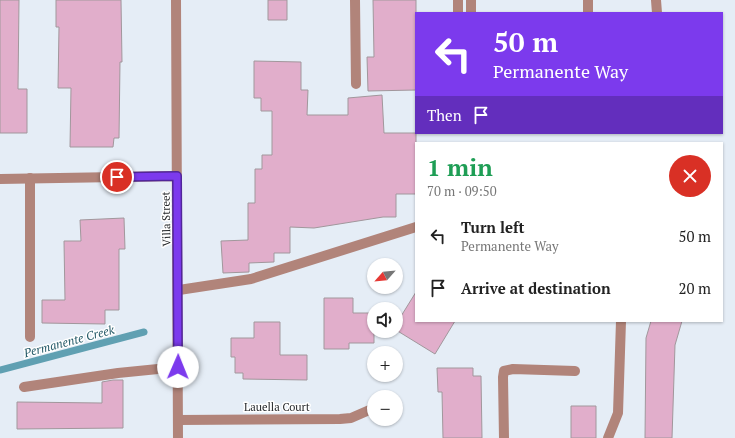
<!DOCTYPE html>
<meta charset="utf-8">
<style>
:root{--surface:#fff;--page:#f2f2f2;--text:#222;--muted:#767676}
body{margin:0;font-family:"PT Serif",serif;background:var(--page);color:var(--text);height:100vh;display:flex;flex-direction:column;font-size:15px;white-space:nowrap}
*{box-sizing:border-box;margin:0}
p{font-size:13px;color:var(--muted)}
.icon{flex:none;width:22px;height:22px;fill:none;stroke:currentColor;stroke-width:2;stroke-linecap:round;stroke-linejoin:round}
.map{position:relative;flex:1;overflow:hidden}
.panel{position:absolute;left:415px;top:142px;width:308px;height:180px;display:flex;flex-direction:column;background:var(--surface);border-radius:0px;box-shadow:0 1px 3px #0004}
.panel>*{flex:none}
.guide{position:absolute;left:415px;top:12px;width:308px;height:122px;border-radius:0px;box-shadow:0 1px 3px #0004;background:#7c3aed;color:#fff;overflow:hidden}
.needle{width:26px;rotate:243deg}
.buttons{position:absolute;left:367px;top:258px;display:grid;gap:8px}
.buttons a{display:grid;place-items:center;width:36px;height:36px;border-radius:50%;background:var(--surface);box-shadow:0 1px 3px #0004;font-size:20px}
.pin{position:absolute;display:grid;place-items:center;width:34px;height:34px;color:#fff;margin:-17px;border:2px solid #fff;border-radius:50%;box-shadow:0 1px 4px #0007}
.me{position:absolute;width:44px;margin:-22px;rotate:1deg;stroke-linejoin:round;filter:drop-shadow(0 0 3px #0008)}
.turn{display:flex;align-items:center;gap:14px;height:84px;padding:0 12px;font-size:18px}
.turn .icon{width:52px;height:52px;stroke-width:2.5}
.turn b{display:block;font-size:28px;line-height:34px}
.then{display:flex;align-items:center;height:38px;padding:0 12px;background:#0003;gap:8px;font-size:15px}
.round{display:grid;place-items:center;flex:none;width:42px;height:42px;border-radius:21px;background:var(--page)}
.overview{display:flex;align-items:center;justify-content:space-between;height:68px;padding:0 12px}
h1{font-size:24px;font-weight:600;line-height:30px;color:#1e9e55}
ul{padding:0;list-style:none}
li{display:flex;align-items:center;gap:12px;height:52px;padding:0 12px}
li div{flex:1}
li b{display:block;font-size:15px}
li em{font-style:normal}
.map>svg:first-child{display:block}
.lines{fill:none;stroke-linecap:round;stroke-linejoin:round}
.stream{stroke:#60a0b2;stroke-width:7}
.building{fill:#e1aecb;stroke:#a1979c}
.service{stroke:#b1847a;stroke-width:10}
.minor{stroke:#b1847a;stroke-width:10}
.route-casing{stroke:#51269a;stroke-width:10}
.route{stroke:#7c3aed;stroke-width:7}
.labels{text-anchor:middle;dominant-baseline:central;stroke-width:3;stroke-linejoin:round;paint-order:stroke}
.street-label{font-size:11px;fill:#232629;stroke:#fff}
.water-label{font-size:12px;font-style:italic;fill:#255a68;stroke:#fff}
</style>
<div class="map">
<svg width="735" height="438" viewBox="0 0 735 438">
<rect width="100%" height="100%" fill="#e5edf6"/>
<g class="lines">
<path class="stream" d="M0,370L144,332"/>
</g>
<path class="building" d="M0,0H19L18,89H27V133H0Z
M56,0H121L122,62H120L119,138H114L113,147H70L71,88H58L59,27H56Z
M268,0H287V20H268Z
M373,0H416V90L368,91L367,57H374Z
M254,61L301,62V90H308L307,115H348V98L382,95L384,133H416V194H396V217H383L314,228L290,227V253H274V262L249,263V272L223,273L221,241L248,240V203H255V169H262V155H272V111H261V98H254Z
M124,218L125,249H119V310H105V324L42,323V300H65L64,241H81L80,220Z
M416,292V321H455L435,354L396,330V321H398Z
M324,298H353V313H374V343H349V349H324Z
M651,321H682L675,345L672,438H645L646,338Z
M254,322H280V355H307V380L243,379V373H235V357H231V338H254Z
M437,368H473V376H481L482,438H443L442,392H438Z
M113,380H123V428L17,429V402L102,403V382Z
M571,406H596V438H571Z"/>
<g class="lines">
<path class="service" d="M355,0L356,84
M458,0V13
M471,0V13
M588,0V13
M656,0L657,13
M30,178V337
M179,290L251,279L416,227
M24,387L118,373L178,367
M504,438L503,377L504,371L513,369L575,371
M608,438L618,413L621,321"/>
<path class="minor" d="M176,0L178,438
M0,179L177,176
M178,420L340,419L351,418L374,408"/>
</g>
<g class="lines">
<defs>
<path id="route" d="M117,177L177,176L178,367"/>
</defs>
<use href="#route" class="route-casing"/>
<use href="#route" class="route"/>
</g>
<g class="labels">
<g class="street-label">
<text transform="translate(166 219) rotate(-91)">Villa Street</text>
<text x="277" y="407">Lauella Court</text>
</g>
<g class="water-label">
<text transform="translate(69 341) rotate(-15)">Permanente Creek</text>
</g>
</g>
</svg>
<div class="buttons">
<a><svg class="needle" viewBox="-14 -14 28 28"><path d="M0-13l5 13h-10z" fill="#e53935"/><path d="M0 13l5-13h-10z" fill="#767676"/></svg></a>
<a><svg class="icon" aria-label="sound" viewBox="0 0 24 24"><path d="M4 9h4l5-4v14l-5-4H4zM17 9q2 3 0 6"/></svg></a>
<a>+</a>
<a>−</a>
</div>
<div class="pin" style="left:117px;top:177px;background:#d93025"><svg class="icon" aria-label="arrive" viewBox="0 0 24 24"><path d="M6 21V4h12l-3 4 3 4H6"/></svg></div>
<svg class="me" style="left:178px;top:367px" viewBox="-20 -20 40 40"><circle r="19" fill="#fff"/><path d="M0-13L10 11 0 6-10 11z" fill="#7c3aed"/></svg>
<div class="guide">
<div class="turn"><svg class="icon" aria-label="left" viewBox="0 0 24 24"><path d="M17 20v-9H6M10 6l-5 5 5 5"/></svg><div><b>50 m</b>Permanente Way</div></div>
<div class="then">Then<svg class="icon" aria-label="arrive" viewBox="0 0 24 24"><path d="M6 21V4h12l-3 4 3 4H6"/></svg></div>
</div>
<section class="panel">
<div class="overview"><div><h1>1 min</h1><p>70 m · 09:50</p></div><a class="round" style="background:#d93025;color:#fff"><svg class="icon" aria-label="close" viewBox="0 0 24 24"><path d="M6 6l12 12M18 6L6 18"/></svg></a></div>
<ul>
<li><svg class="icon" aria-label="left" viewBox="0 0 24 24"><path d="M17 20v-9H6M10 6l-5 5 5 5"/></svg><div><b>Turn left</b><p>Permanente Way</p></div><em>50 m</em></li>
<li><svg class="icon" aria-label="arrive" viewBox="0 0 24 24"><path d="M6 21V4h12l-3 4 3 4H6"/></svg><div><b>Arrive at destination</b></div><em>20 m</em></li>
</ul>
</section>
</div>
